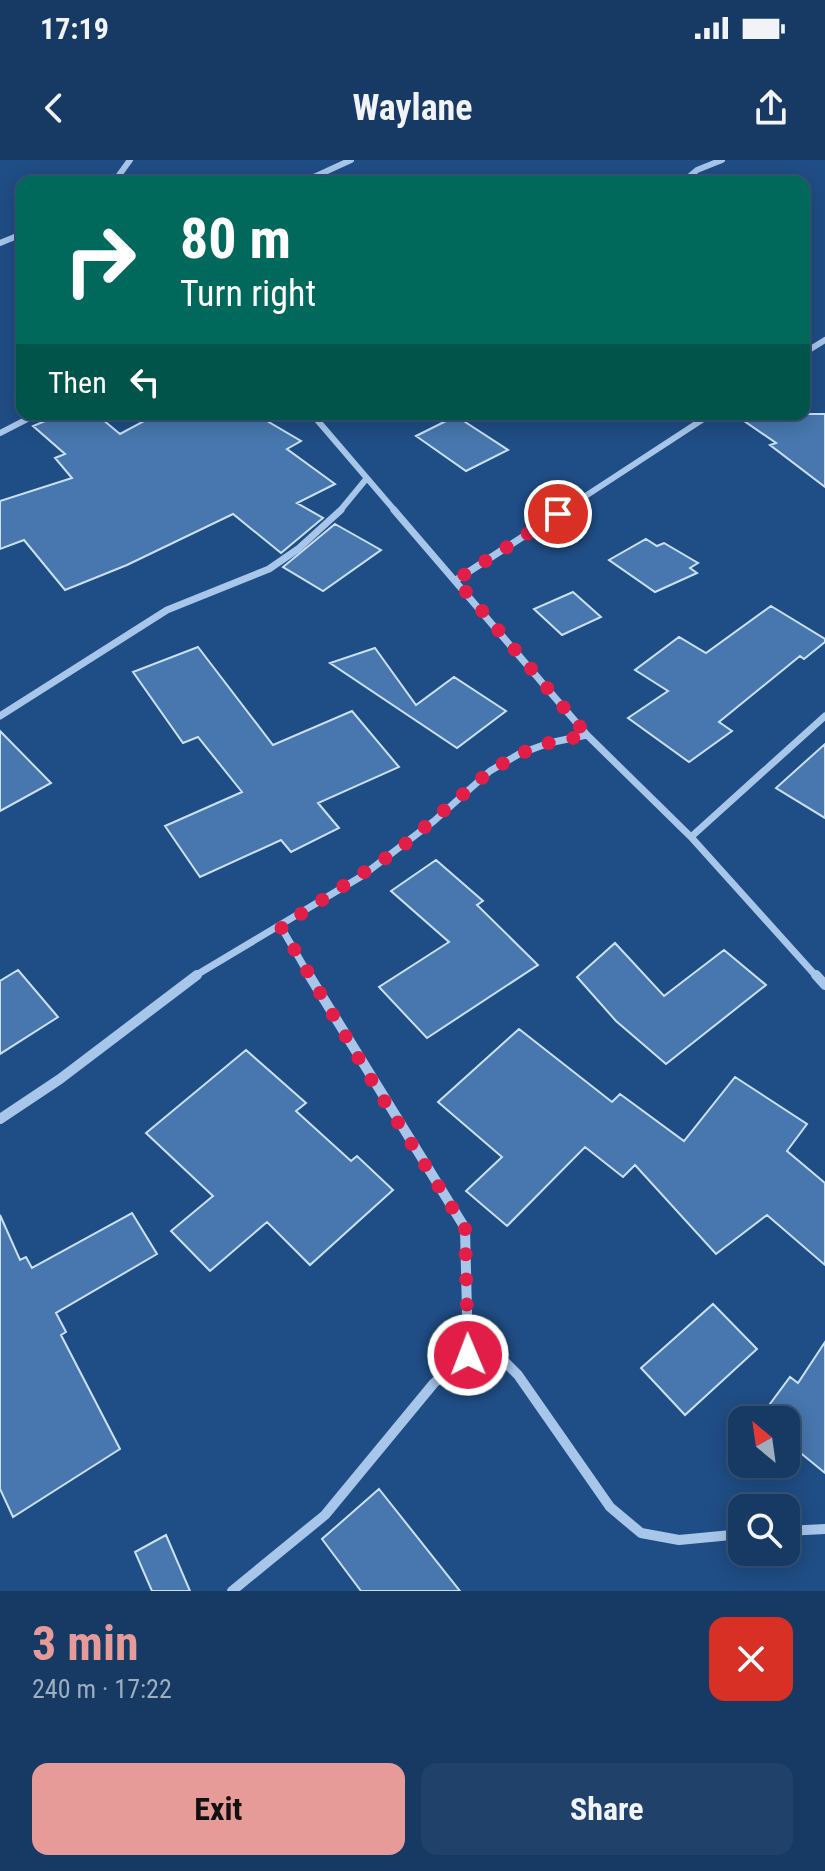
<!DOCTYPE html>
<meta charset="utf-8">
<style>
:root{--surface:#173a64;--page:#20416a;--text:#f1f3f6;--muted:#9eadbf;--line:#365478;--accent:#e69b98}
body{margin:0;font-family:"Roboto Condensed",sans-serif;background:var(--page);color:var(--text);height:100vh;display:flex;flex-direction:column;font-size:30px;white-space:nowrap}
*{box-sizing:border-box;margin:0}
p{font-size:26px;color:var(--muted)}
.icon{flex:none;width:44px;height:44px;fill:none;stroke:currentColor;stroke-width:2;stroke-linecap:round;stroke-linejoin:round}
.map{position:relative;height:1431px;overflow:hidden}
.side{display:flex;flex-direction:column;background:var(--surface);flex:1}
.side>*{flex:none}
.guide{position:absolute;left:16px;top:16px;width:794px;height:244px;border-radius:16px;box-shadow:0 4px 20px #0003,0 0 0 2px var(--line);background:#00695c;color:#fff;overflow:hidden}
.needle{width:52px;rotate:331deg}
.controls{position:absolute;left:728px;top:1246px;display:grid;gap:16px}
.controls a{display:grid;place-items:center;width:72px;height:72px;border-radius:16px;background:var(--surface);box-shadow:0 4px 20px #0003,0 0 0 2px var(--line);font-size:40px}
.pin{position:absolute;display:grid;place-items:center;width:68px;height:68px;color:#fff;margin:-34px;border:4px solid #fff;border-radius:50%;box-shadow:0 2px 8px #0007}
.me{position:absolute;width:88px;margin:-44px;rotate:359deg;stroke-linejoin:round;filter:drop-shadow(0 0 6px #0008)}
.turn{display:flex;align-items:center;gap:28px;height:168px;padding:0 32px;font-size:36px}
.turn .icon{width:104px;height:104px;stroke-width:2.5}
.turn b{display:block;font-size:56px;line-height:68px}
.then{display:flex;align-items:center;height:76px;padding:0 32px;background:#0003;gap:16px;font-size:30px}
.round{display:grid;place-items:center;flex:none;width:84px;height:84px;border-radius:16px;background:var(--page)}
.summary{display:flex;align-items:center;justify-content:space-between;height:136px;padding:0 32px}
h1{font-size:48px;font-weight:700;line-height:60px;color:var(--accent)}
.cta{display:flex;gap:16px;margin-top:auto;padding:16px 32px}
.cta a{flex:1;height:92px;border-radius:16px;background:var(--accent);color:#111;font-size:32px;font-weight:700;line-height:92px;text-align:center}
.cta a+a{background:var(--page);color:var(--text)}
.status{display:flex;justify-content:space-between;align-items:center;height:56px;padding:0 40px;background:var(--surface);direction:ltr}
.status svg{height:22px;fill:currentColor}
header{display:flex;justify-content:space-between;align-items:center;height:104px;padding:0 32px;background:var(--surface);font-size:36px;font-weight:700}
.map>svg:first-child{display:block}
.building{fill:#4777ae;stroke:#cbe0f7;stroke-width:2}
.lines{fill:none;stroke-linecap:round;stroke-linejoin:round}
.minor-far2{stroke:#a7c6ea;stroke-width:6}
.minor-far1{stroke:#a7c6ea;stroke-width:7}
.minor{stroke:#a7c6ea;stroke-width:10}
.route{stroke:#e11d48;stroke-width:14;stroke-dasharray:0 25.2}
</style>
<div class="status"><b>17:19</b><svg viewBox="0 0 49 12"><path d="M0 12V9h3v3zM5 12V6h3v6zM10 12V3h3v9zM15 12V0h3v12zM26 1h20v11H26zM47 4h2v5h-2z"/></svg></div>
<header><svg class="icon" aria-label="back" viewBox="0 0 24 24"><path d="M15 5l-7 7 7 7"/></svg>Waylane<svg class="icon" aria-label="share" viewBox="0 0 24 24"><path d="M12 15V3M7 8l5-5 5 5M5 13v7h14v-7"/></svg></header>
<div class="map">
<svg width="825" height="1431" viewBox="0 0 825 1431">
<rect width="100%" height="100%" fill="#1f4d85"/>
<path class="building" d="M62,254H96L120,274L157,254H255L301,281L287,289L335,324L297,343L323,358L281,393L233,354L127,405L65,430L24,380L0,389V341L72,318L55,298L65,294L33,266Z
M734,254H825V327L770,285L776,283Z
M456,256L508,290L466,311L416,276Z
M335,364L381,390L323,431L283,407Z
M646,379L657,386L664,383L698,403L690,408L697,413L655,432L609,400Z
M573,432L601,457L562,475L534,449Z
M771,446L825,479V482L804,499L800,496L719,562L732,571L689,602L628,558L668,531L635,510L679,477L706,493Z
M198,487L273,585L352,551L399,607L318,643L339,668L291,692L281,680L200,717L165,666L242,632L198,577L183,583L133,512Z
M375,488L416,545L454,517L506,551L457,588L330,503Z
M0,571L51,623L0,651Z
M825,584V658L776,628Z
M436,700L483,741L477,745L538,805L427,878L379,827L449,782L391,731Z
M615,783L664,836L724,790L766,825L666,904L616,861L577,817Z
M18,810L58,857L0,894V821Z
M519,869L612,942L620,934L684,981L735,917L807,964L787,991L825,1023V1105L767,1055L716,1094L635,1005L623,1017L585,987L507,1066L466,1031L502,997L438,942Z
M246,890L306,943L296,951L351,1001L357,996L393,1030L310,1105L267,1062L210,1111L171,1071L213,1036L146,973Z
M132,1053L157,1094L56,1153L66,1172L61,1175L120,1289L13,1357L0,1329V1055L20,1100L26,1097L32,1108Z
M713,1144L757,1189L685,1255L641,1208Z
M825,1182V1313L786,1281V1260H758L790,1217L798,1223Z
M379,1329L460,1431H361L322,1379Z
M166,1375L190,1431H152L135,1392Z"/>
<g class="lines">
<path class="minor-far2" d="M114,22L130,0
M303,22L351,0
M683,22L697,10L722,0
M0,83L22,74
M804,193L825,180
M312,254L396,352
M0,273L37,254
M339,352L367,318
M561,352L711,254"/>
<path class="minor-far1" d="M394,350L587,575L691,677L817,817
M456,420L564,350
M0,556L167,450L269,409L298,389L341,350
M691,677L825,556
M281,767L310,817
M193,817L362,716L434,661L490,611L519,594L549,583L587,575"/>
<path class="minor" d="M309,815L465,1068L468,1195
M816,815L825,825
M0,959L60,919L197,815
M786,1371L825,1369
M232,1431L325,1355L434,1223L468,1195L494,1191L518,1215L610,1347L641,1373L679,1380L742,1374"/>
</g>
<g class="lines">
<path class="route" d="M468,1195L465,1068L378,931L281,767L398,690L490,611L519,594L549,583L587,575L456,420L558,354"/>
</g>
</svg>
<div class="controls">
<a><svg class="needle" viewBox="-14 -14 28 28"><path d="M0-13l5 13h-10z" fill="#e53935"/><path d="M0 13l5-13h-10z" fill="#9eadbf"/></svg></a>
<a><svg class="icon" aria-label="search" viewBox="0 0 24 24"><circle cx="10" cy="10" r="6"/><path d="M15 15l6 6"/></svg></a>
</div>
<div class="pin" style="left:558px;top:354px;background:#d93025"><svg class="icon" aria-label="arrive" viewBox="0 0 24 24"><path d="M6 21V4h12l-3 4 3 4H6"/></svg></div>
<svg class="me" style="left:468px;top:1195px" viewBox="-20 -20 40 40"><circle r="17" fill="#e11d48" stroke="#fff" stroke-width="3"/><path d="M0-11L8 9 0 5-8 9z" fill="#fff"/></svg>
<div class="guide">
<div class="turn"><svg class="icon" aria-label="right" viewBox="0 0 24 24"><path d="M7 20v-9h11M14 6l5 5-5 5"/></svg><div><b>80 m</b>Turn right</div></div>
<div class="then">Then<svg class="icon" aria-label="left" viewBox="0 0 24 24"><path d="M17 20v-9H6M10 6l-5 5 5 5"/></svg></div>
</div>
</div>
<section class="side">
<div class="summary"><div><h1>3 min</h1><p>240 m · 17:22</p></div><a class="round" style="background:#d93025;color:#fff"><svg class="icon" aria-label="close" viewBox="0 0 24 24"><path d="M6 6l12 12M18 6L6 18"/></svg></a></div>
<div class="cta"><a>Exit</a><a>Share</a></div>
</section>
